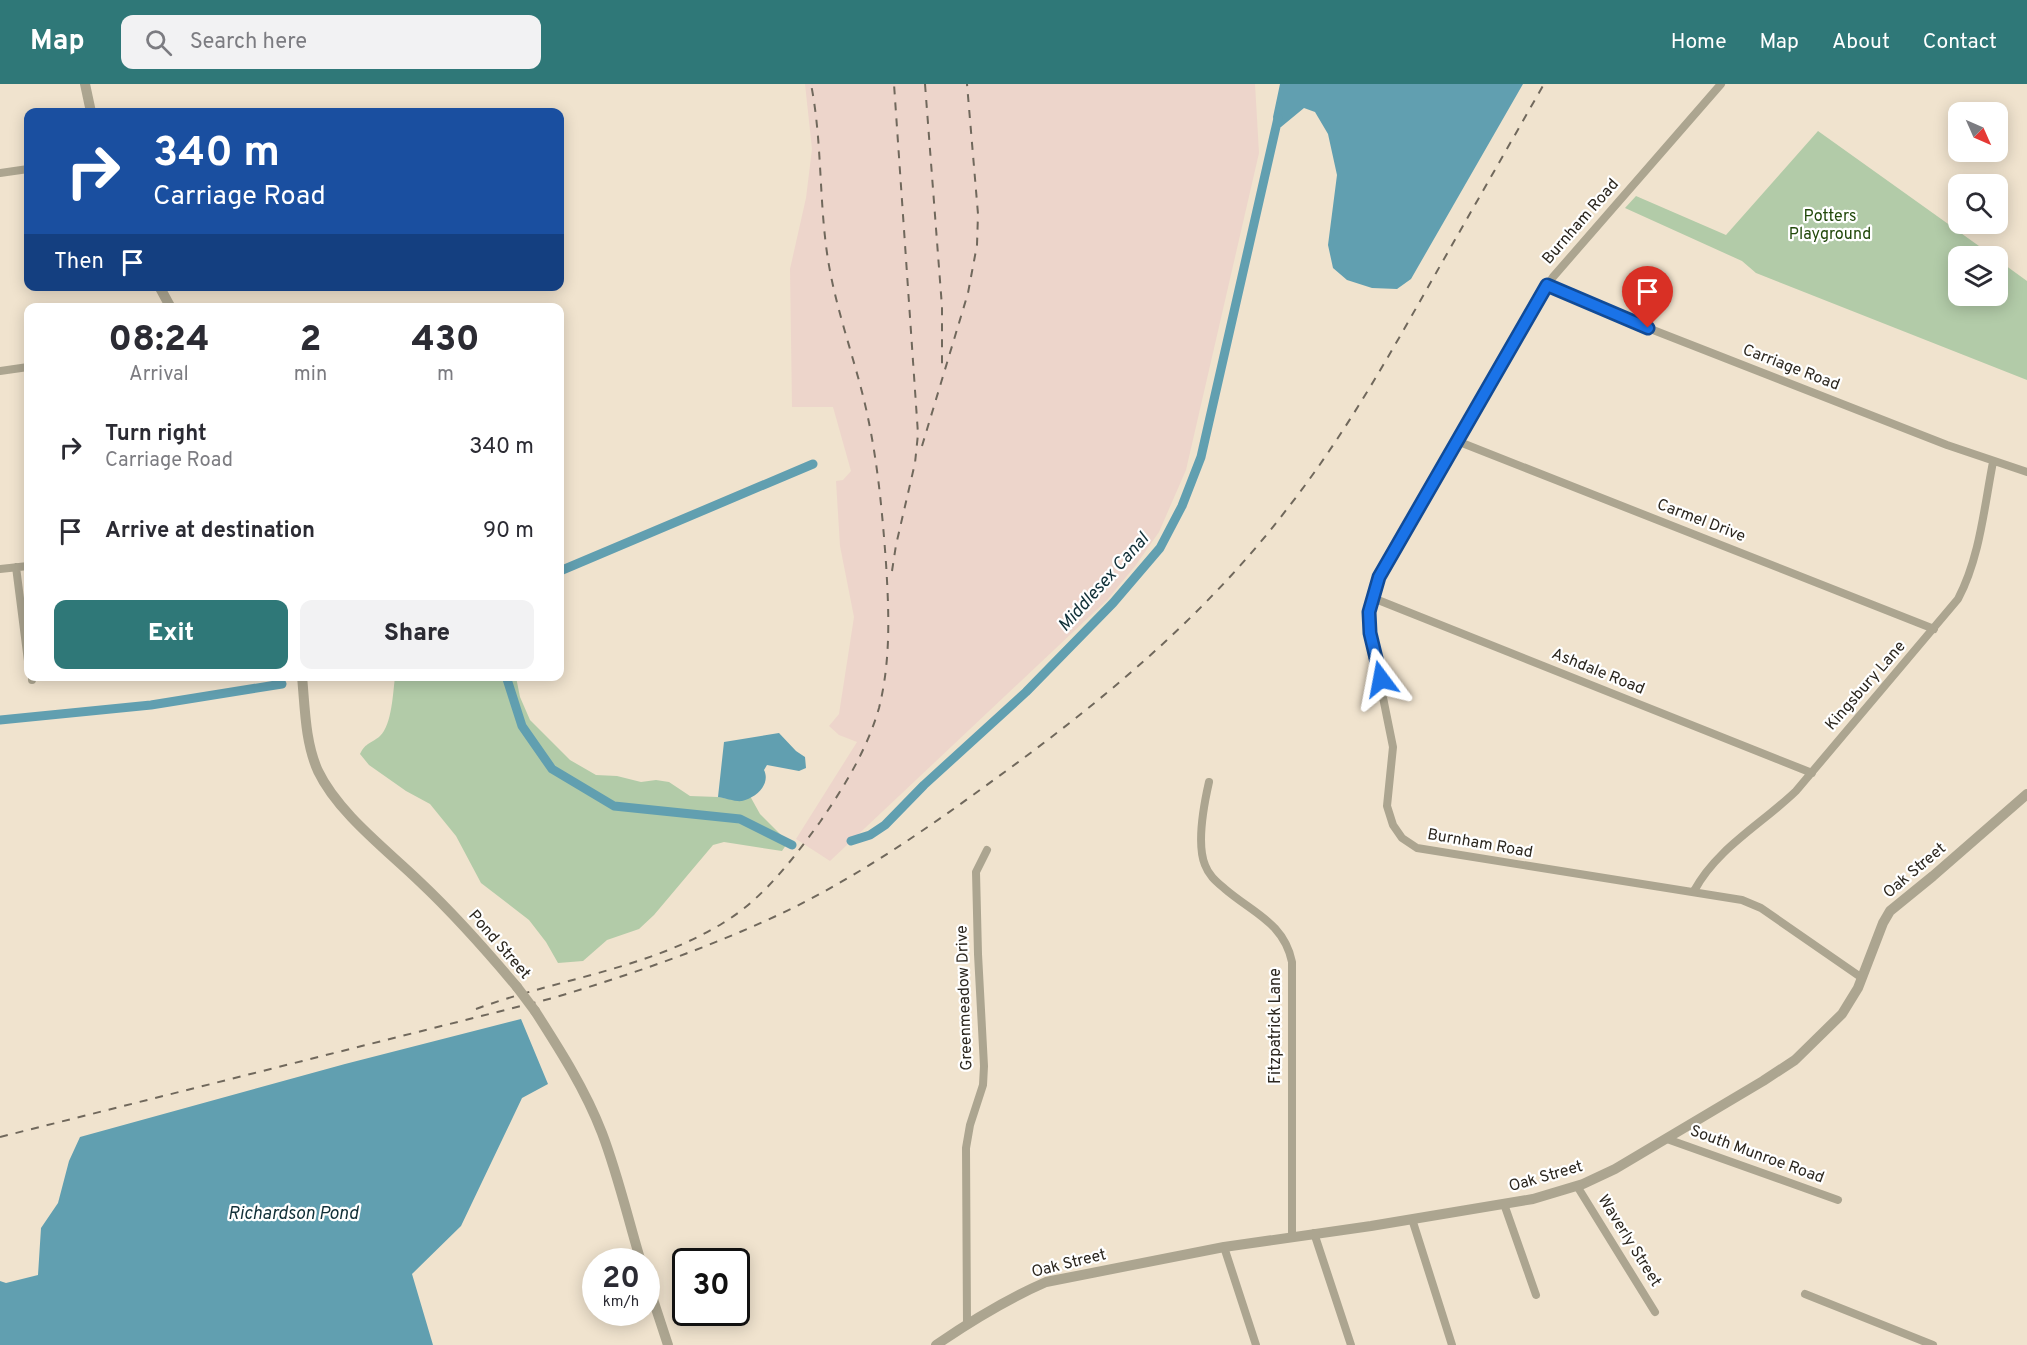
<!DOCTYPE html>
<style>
:root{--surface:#fff;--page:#f2f2f3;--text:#2b2b33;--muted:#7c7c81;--accent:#2f7878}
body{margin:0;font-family:Overpass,sans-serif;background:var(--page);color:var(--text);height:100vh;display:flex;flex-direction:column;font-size:22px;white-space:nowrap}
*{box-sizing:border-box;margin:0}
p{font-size:20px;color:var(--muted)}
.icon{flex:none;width:33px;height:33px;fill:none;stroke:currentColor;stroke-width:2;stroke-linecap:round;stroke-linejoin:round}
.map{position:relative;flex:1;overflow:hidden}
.panel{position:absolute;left:24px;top:219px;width:540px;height:378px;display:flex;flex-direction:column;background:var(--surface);border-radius:12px;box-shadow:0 3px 15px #0003}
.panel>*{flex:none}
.banner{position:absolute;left:24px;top:24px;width:540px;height:183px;border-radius:12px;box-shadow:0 3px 15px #0003;background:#1a4fa0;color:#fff;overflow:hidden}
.needle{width:39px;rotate:135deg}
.buttons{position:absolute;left:1948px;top:18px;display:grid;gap:12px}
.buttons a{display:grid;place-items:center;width:60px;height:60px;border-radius:12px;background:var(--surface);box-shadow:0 3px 15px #0003;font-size:30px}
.speed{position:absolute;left:582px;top:1164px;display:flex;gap:12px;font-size:30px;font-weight:700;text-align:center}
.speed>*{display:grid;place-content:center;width:78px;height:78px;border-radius:50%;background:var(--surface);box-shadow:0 3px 15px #0003;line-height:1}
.speed small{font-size:15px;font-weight:400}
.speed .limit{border:3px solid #111;border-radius:9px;background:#fff;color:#111}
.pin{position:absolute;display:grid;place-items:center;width:51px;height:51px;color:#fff;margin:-62px -26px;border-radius:50% 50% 50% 0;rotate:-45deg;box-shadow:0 0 6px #0007}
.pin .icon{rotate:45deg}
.me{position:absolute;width:66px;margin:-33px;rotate:347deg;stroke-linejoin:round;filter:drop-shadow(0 0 4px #0008)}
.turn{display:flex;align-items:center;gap:21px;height:126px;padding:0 30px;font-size:27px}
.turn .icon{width:78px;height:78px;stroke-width:2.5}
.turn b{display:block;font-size:42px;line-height:51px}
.then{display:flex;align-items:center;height:57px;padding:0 30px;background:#0003;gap:12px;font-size:22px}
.eta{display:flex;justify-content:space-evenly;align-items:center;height:102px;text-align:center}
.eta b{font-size:36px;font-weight:800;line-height:42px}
.action{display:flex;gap:12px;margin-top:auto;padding:12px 30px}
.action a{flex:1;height:69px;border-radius:12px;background:var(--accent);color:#fff;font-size:24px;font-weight:800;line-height:69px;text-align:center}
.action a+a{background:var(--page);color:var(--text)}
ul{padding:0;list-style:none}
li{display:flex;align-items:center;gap:18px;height:84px;padding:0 30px}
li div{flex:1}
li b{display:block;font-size:22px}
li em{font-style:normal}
header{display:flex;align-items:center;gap:36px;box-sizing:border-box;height:84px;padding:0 30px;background:var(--accent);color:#fff}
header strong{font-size:28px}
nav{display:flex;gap:33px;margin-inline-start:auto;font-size:21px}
.search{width:420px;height:54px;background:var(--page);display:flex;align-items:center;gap:15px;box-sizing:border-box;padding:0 21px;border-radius:12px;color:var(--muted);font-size:22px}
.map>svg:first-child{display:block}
.industrial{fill:#edd5cb}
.green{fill:#b2cba8}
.water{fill:#619fb0}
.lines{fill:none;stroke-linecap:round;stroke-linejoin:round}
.canal{stroke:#619fb0;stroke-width:9}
.minor{stroke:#aca590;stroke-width:8}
.tertiary{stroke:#aca590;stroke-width:10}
.rail{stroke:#70685c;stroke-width:2;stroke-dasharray:8 8;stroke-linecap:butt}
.tertiary-bridge{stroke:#aca590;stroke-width:10}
.route-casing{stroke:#114b97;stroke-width:15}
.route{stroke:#1a73e8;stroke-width:10}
.labels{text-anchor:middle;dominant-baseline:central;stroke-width:4.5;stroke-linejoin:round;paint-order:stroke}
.park-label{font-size:16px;fill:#22490b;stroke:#fff}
.street-label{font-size:16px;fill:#2c271f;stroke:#fff}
.water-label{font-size:18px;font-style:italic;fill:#113038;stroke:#fff}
</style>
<header>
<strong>Map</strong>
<div class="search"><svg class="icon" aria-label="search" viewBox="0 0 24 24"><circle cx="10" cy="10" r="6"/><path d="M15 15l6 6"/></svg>Search here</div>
<nav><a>Home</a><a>Map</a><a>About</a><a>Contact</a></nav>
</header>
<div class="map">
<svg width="2027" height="1261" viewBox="0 0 2027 1261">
<rect width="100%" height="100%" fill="#f0e3ce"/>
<path class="industrial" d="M805,0H1255L1259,69L1186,386L1159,448L1136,481L1107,516L830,777L796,755L857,658L839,651L829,642L839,630L854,533L840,462L836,397L843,396L851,387L833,323H792L790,185L806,114L812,65Z"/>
<path class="green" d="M1818,47L1993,172H1959V212H1998V176L2027,197V296L1756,189L1742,177L1625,124L1636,112L1726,151Z
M395,593H516L520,613L530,636L570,676L596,691L617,692L641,698L656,696L669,698L690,712L718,713L741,717L750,712L760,730L788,758L782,767L724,758L713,761L654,831L639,845L607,856L583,877L558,879L546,858L529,836L481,799L456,752L430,720L406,707L369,681L360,670C366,658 371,660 380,652C392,641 393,608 395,593Z"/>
<path class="water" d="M1280,0H1523L1411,195L1397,205L1372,204L1347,196L1333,184L1328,161L1337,91L1328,50L1315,28L1304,24L1281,43L1276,44L1273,33Z
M779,649L796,667L805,673L806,684L799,687L767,681L764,686C771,700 756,714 742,717C736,718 725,714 718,713L724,658Z
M521,935L548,1000L522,1014L461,1142L412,1190L433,1261H0V1197L6,1199L38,1191L41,1144L58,1119L69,1077L80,1053L345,980Z"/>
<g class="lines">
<path class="canal" d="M560,487L813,380
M506,592L522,642L552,685L614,722L740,735L792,761
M0,636L151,621L282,600
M851,757L870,751L885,741L924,701L1026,608L1113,519L1160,464L1182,422L1201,373L1278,34"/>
<path class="minor" d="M1721,0L1553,193L1539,213L1379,493L1369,528L1370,549L1393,663L1387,722L1393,741L1402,754L1417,764L1742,816L1761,824L1862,894
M0,89L28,85
M1547,201L1648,244L1947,361L2027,388
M0,287L28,283
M1457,357L1934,545
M16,483L28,577
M0,485L28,482
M1373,514L1812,689
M32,592V596
M1209,698C1204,720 1196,759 1205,781C1209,792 1217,798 1225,805C1253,829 1284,839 1292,878V1152
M1694,807C1717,764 1762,740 1796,707L1958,515C1980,473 1984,424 1993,378
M1667,1055L1838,1116
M1577,1102L1655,1228
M1504,1120L1536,1211
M1412,1135L1452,1261
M1314,1149L1351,1261
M1224,1163L1256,1261
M1805,1210L1933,1261
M967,1240L966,1064L970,1041L983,1001L984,982L978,870L976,788L987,766"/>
<path class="tertiary" d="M85,0L91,28
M159,202L171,224
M302,592C305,624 305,658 318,687C338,729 387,766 420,798C455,831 486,866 517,903
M535,927C560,966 585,1005 602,1049C618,1091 628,1135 641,1178
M646,1194L668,1261
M936,1261C971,1237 1007,1215 1046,1198L1224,1163L1371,1142L1533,1115L1583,1100L1615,1085L1763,997L1795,976L1842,930L1858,904L1883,839L1890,827L1933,792L2027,710"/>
<path class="rail" d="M925,0L942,223V281
M922,362L968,209L977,161L978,130L967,0
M892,487L896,461L915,379L918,350L894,0
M476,925C557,895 648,885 723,839C763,815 793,775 820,738C844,703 867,666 879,624C891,576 889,528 886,479C882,424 877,370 864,316C852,267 834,219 827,169C819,113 822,56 811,0
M0,1053L553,914C636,889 717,861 795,823C866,787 931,742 995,695C1103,617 1206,531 1287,425C1345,351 1390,270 1436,189C1472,126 1508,63 1544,0"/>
<path class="tertiary-bridge" d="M517,903L535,927"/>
</g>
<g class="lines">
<defs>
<path id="route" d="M1381,595L1370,549L1369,528L1379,493L1547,201L1648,244"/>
</defs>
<use href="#route" class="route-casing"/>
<use href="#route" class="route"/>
</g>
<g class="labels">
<g class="park-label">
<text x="1830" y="133">Potters<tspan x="1830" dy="18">Playground</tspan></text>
</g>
<g class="street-label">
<text transform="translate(1581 138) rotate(-49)">Burnham Road</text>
<text transform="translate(1791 284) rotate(21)">Carriage Road</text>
<text transform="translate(1701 437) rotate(21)">Carmel Drive</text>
<text transform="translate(1598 588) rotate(22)">Ashdale Road</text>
<text transform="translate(1866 602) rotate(-49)">Kingsbury Lane</text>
<text transform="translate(1480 760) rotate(10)">Burnham Road</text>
<text transform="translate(1915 787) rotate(-40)">Oak Street</text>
<text transform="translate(499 861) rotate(49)">Pond Street</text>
<text transform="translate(965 914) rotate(-92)">Greenmeadow Drive</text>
<text transform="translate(1276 942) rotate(-90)">Fitzpatrick Lane</text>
<text transform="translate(1757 1071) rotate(20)">South Munroe Road</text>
<text transform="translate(1546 1093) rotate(-16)">Oak Street</text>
<text transform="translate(1629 1157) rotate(58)">Waverly Street</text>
<text transform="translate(1069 1180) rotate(-14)">Oak Street</text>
</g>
<g class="water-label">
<text transform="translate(1104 499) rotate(-48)">Middlesex Canal</text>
<text x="293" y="1130">Richardson Pond</text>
</g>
</g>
</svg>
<div class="buttons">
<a><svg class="needle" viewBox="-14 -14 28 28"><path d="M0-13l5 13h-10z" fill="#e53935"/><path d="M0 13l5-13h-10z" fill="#7c7c81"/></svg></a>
<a><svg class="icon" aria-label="search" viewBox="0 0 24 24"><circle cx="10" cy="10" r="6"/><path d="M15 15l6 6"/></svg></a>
<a><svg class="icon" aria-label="layers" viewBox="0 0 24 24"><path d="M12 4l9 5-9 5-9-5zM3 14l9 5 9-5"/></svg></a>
</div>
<div class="speed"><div>20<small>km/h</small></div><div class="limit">30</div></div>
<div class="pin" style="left:1648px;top:244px;background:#d93025"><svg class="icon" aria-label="arrive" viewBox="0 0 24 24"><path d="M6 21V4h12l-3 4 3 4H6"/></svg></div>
<svg class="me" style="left:1381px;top:595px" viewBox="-20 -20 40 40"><path d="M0-17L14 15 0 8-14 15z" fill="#1a73e8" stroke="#fff" stroke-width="4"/></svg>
<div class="banner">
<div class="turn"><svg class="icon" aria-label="right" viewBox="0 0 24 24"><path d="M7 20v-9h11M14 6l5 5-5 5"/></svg><div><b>340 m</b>Carriage Road</div></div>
<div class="then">Then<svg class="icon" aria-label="arrive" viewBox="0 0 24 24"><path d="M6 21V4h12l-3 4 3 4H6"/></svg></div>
</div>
<section class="panel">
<div class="eta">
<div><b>08:24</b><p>Arrival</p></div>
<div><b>2</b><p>min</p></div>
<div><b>430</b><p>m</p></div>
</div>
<ul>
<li><svg class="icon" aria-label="right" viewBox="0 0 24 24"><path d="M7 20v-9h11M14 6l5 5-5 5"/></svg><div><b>Turn right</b><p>Carriage Road</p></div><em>340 m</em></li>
<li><svg class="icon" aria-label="arrive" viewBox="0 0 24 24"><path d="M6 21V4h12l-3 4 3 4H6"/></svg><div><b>Arrive at destination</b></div><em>90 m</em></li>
</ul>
<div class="action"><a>Exit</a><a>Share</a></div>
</section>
</div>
